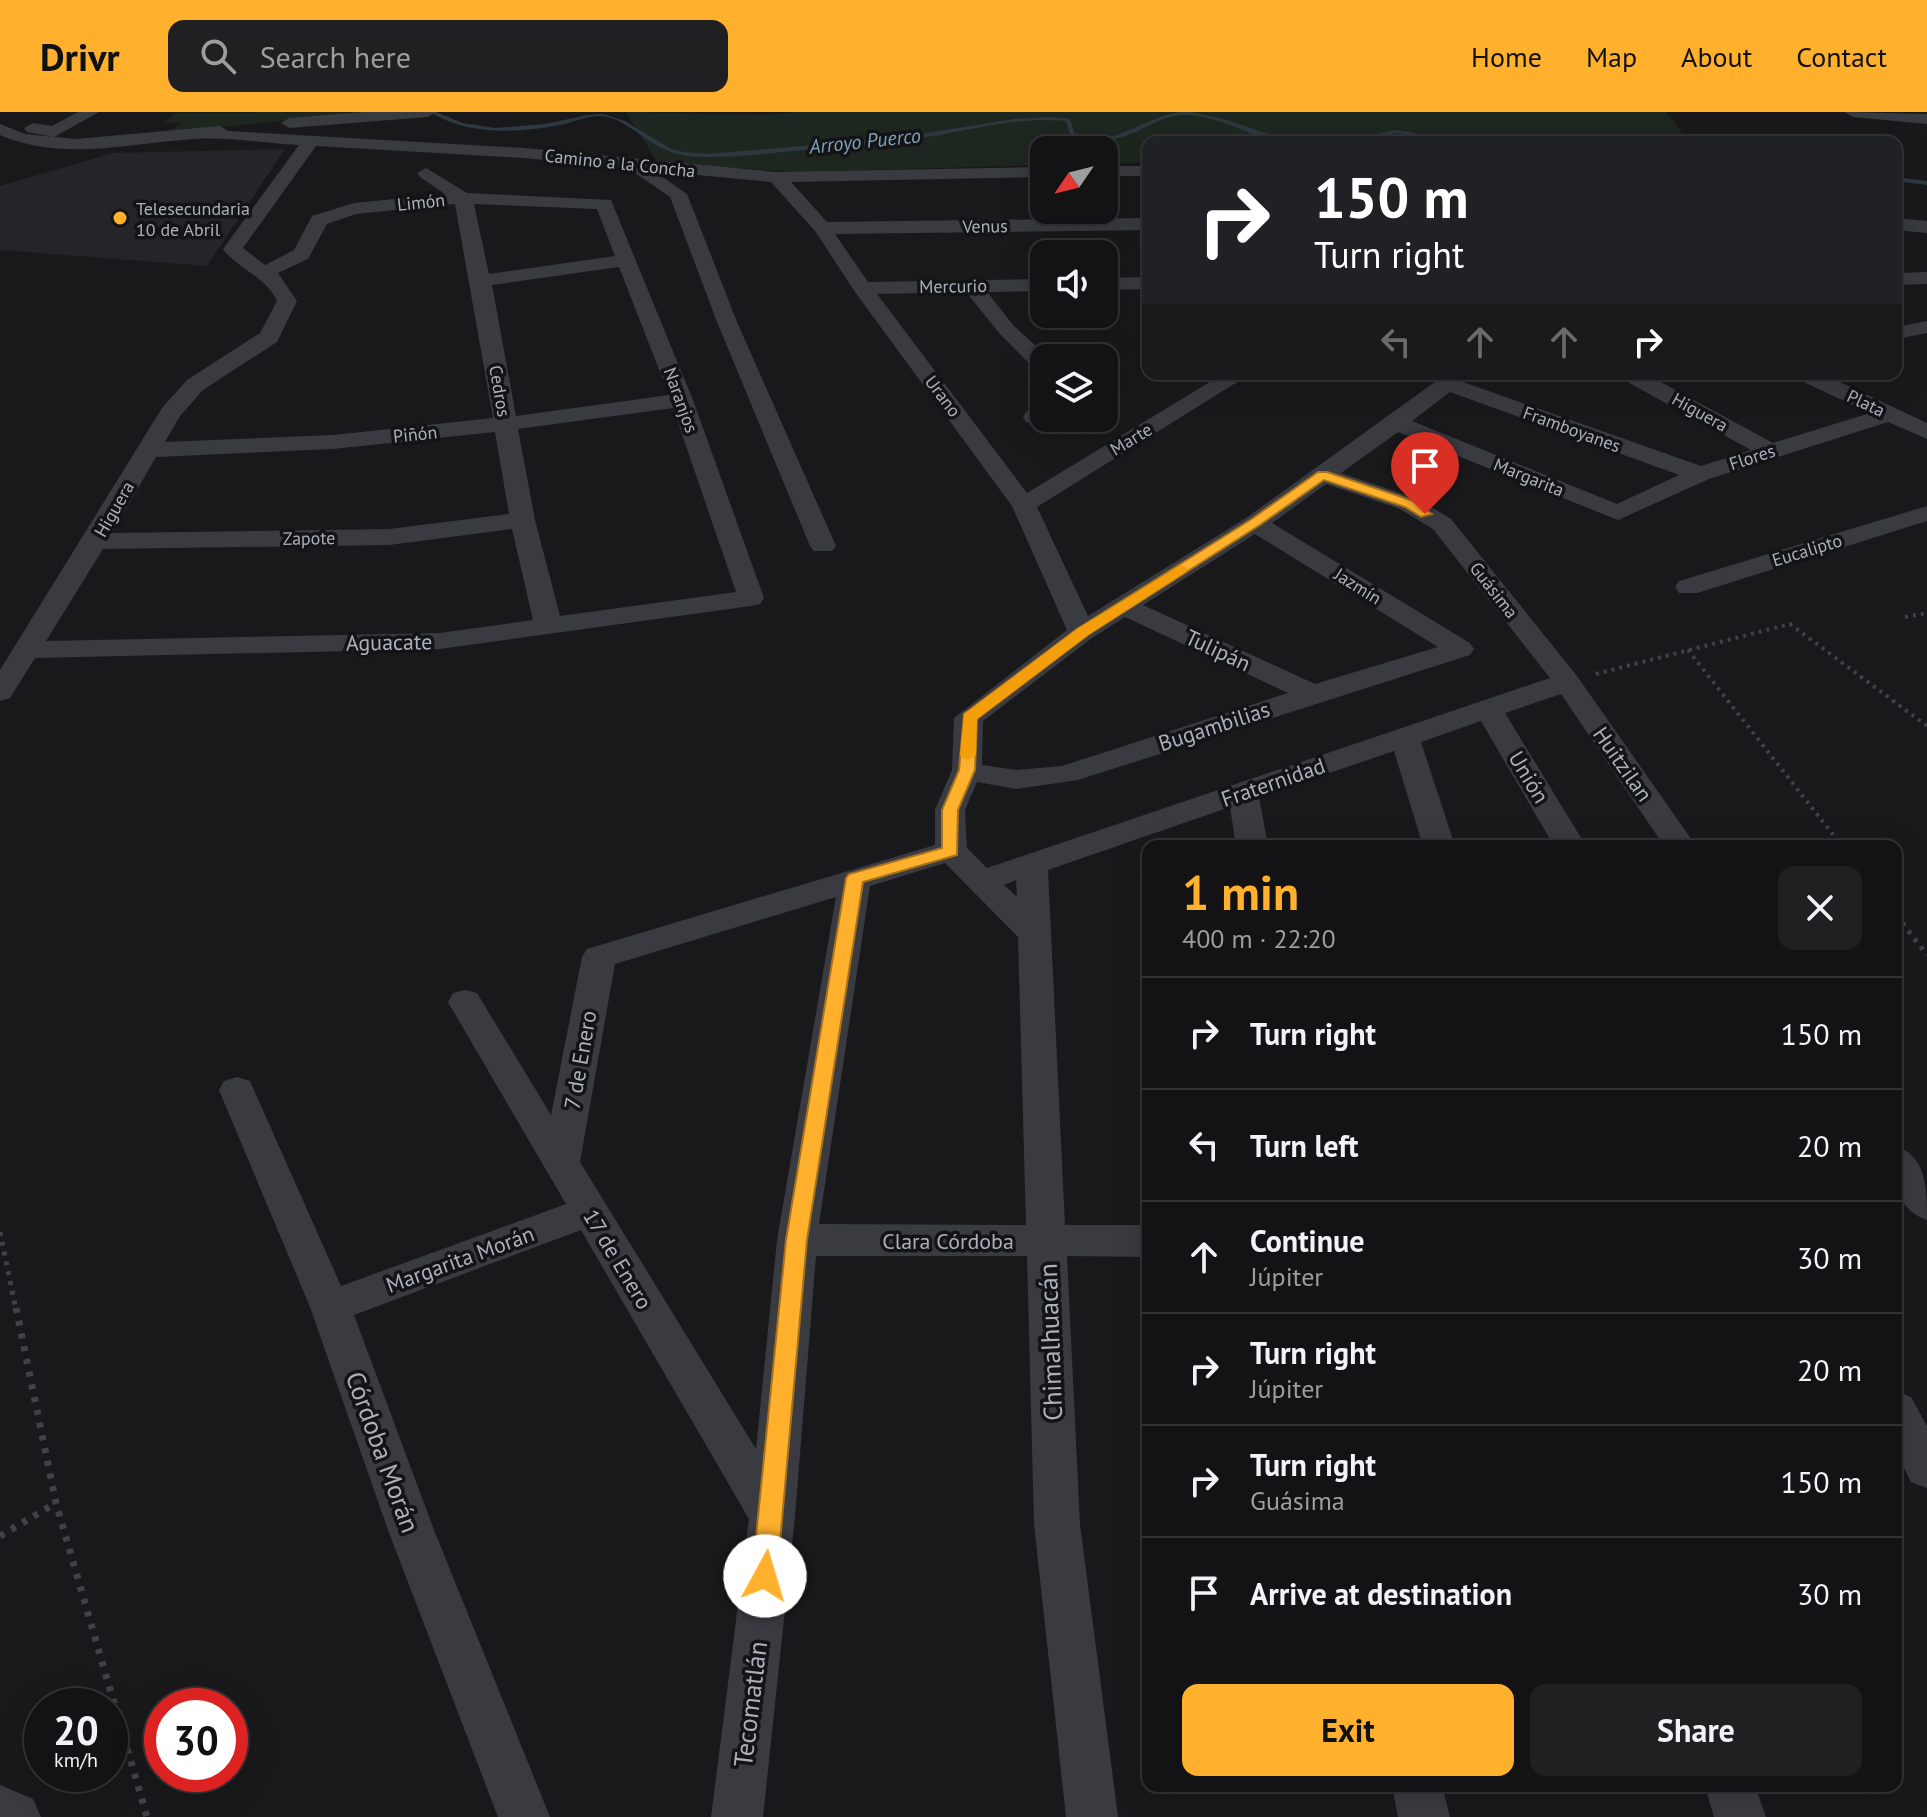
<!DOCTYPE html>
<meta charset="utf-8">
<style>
:root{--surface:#131315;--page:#202022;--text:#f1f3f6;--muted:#9d9ea0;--line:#323234;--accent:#ffb02d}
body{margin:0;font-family:"PT Sans",sans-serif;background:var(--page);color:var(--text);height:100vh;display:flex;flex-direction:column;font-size:30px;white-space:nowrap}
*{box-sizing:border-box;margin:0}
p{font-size:26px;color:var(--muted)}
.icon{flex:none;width:44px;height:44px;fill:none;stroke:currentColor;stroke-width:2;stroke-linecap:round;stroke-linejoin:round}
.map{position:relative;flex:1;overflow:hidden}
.drawer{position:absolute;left:1142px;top:728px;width:760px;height:952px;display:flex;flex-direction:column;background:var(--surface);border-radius:16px;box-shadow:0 8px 32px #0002,0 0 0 2px var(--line)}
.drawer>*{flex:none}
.hud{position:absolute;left:1142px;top:24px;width:760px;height:244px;border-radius:16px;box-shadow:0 8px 32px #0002,0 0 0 2px var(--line);background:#202124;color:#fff;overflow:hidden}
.needle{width:52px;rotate:235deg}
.tools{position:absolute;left:1030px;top:24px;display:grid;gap:16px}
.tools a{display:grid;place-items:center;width:88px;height:88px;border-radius:16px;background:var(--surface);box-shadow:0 8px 32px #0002,0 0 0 2px var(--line);font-size:40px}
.speed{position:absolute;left:24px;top:1576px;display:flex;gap:16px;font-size:40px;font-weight:700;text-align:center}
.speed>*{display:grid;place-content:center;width:104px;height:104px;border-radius:50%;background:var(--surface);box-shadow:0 8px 32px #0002,0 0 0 2px var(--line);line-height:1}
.speed small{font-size:20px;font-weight:400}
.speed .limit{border:12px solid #d22;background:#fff;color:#111}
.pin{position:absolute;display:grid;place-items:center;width:68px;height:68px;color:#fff;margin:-82px -34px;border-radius:50% 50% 50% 0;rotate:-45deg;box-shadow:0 0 8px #0007}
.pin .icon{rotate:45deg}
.me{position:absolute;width:88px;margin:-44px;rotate:6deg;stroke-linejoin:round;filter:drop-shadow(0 0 6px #0008)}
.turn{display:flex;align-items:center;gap:28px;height:168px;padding:0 40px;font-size:36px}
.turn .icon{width:104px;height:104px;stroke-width:2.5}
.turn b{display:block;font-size:56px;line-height:68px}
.lanes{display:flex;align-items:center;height:76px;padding:0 40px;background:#0003;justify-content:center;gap:40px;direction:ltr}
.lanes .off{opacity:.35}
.round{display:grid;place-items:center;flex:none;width:84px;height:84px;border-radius:16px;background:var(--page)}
.headline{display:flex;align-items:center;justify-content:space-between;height:136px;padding:0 40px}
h1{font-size:48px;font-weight:600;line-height:60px;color:var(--accent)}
.primary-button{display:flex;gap:16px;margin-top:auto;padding:16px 40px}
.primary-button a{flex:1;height:92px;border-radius:16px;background:var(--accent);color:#111;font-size:32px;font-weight:600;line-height:92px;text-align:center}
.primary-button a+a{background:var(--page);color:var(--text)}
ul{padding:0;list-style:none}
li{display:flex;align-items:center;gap:24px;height:112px;padding:0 40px;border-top:2px solid var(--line)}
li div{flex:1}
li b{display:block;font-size:30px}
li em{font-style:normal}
header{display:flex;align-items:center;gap:48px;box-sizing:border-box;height:112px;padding:0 40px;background:var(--accent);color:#111}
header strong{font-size:38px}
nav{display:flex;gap:44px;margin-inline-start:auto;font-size:28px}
.search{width:560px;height:72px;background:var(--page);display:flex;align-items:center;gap:20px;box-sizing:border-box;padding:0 28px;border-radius:16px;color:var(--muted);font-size:30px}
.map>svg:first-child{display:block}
.built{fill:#252529}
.green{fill:#1e271f}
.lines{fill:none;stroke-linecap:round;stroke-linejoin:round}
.stream{fill:#2d3941;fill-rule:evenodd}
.path-far2{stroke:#3f4248;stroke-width:4;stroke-dasharray:3 5;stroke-linecap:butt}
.path-far1{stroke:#3f4248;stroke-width:5;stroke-dasharray:4 6;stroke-linecap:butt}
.path{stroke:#3f4248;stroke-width:7;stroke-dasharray:5 8;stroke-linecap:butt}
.minor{fill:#393b41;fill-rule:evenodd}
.route{fill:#ffb02d;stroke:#a6721d;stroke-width:2}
.slow{fill:#f59e0b}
.poi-dot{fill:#ffb02d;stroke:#141417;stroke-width:3}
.labels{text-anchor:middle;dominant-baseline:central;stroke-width:7;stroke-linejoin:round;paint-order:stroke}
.far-street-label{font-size:18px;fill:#aab0bc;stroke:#141417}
.far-poi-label{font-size:18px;fill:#aab0bc;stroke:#141417;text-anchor:start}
.far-water-label{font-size:20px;font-style:italic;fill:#7ea1ba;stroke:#141417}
.street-label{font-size:22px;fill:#aab0bc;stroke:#141417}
.near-street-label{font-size:26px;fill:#aab0bc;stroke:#141417}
</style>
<header>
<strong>Drivr</strong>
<div class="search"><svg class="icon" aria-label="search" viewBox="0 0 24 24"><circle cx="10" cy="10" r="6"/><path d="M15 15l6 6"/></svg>Search here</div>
<nav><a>Home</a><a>Map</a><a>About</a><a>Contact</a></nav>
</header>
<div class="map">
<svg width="1927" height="1705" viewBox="0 0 1927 1705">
<rect width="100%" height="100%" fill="#19191c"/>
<path class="built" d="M285,37L207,154L0,138V74L113,41Z"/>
<path class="green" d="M374,0L167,20L184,11L164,10L175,2L163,1Z
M626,0L763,3L800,0H1666L1689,30H1148V50L1104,52V38H1044V53L795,60L658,51Z"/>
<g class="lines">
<path class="stream" d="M430,0H436L463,11L495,16L545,12L588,3L603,2L625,9L671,37L684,40L708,42L895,26L1014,7L1051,5L1070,7L1075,23L1099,25L1115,24L1162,4L1179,0H1190L1224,7L1292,30C1254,30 1222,2 1184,3C1163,3 1145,17 1126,24C1108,30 1090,28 1071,25L1066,9C1017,4 969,19 921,26C879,32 836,36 793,39C765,42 736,45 708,45C694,45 679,44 666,38C644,29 626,7 602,4C588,3 574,10 560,13C517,21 468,24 430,0Z
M1396,18L1414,21L1436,30C1422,30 1410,21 1396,21C1382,22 1370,30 1356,30L1377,22Z
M1896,65L1927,69V73L1896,69Z"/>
<path class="path-far2" d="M1905,505L1927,501
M1688,538L1842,734
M1596,562L1790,512L1927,614"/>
<path class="path-far1" d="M1896,803L1927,843
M0,1120L16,1198"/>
<path class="path" d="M16,1196L56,1391L147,1705
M0,1424L56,1391"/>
<path class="minor" d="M78,0H99L54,25L27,20L24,16L33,11L52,14Z
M364,0H436L428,5L289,16L281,11L289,6Z
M1845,0L1927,2V12L1853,5Z
M0,12L25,22L76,27L220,14L228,19L524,36L776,60L1044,55V65L791,70L827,110L1148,106V118L835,122L868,170L1044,167V179L987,180L1014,214L1049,246H1044V260L1036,258L1000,222L966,180L877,182L1027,381L1223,262H1250L1037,395L1088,504L1246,406L1446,262H1471L1463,270L1701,354L1751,338L1622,267L1619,262H1646L1773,331L1870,301L1797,267L1794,262H1823L1927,311V327L1888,310L1709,367L1618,408L1398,320L1341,361L1418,387L1451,407L1577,564L1696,734H1664L1561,582L1505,601L1586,734H1554L1481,609L1421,630L1455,734H1423L1394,639L1259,685L1268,734H1236L1230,695L1048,758L1065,1113H1148V1145L1067,1144L1080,1412L1118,1705H1066L1034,1412L1027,1144H816L795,1404L763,1705H711L749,1407L581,1118L354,1203L434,1418L550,1705H498L388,1418L310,1195L219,978L224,969L237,965L250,969L341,1174L566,1092L448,890L453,881L465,878L477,881L551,1003L582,845L587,837L935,733V698L952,658L954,606L1067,518L1012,394L855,180L815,119L771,70L654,59L687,82L737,210L836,434L832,439H814L810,434L717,210L670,85L628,56L524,46L316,34L243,136L265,153L294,138L312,104L354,91L445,82L420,65L417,61L426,56L467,81L611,88L693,288L764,486L760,492L751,494L440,537L35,546L10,586L0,589V558L162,296L187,268L260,221L277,189C265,164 239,158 223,137L299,33C265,31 228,25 194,27C130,31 63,50 0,23ZM455,92L493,306L333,323L165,330L180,304L203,278L277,230L297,189L278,161L308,147L327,112L356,102ZM474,92L597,97L615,144L489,162ZM619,155L669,283L516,304L492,173ZM1450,280L1679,363L1617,392L1412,309ZM673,296L736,480L560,504L535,408L518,317ZM495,320L509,402L389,417L112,421L156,345L333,337ZM1326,372L1400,397L1433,417L1550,566L987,756L967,736L965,698L977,670L1016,677L1078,668L1470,543L1474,537L1470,531L1272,411ZM512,417L533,508L440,521L46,529L103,437L389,433ZM1255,422L1438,535L1315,572L1143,493ZM1125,505L1288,581L1062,654L1016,658L982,653L983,609L1092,526ZM945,751L1018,825L1026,1113L819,1112L870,774ZM1016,768L1017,785L1004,773ZM836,785L777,1128L756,1337L580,1050L615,852Z
M1104,54H1148V64H1104Z
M1896,106L1927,109V121L1896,118Z
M1927,160V172L1896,173V161Z
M1148,165V177L1104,178V166Z
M1927,209V221L1896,227V215Z
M1044,294V306H1052L1034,312L1026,310L1023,305L1026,300Z
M1927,394V409L1697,481H1679L1675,475L1679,469Z
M1896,1034C1927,1045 1927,1077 1927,1108C1893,1097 1896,1064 1896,1034Z
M1896,1279L1911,1285L1927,1314V1376L1911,1370L1896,1340Z
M0,1673L33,1687L41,1705H0Z
M1392,1674H1442L1450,1705H1398Z
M1705,1674H1755L1766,1705H1714Z"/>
</g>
<path class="route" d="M1318,360H1327L1414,389L1432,402L1421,405L1405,395L1324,368L1260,413L1088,523L977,607L975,658L958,698L957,743L863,770L807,1128L777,1464L774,1472L765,1476L756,1472L752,1464L786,1128L846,766L849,762L942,736V698L959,658L964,602L1077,517L1250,408Z"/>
<path class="slow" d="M1181,453L1188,457L1186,460L1088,523L977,607L976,643L968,648L962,646L960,643L964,602L1077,517Z"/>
<circle class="poi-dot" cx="120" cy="106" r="8"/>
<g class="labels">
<g class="far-street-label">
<text transform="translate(620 51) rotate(6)">Camino a la Concha</text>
<text transform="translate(421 90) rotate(-6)">Limón</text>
<text transform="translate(985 114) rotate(-1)">Venus</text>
<text transform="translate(953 174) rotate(-1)">Mercurio</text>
<text transform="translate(500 279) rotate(80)">Cedros</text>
<text transform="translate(943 284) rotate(53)">Urano</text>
<text transform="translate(681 288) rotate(70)">Naranjos</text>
<text transform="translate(1866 291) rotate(25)">Plata</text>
<text transform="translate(1700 300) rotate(29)">Higuera</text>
<text transform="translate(1572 317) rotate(20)">Framboyanes</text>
<text transform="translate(415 322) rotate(-6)">Piñón</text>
<text transform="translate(1131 327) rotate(-31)">Marte</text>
<text transform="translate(1752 345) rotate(-18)">Flores</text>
<text transform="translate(1529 365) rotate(22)">Margarita</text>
<text transform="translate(114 397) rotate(-60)">Higuera</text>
<text transform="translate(309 426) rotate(-1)">Zapote</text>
<text transform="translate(1807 438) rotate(-17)">Eucalipto</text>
<text transform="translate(1358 474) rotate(32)">Jazmín</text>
<text transform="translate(1494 478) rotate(52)">Guásima</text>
</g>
<g class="far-poi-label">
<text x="136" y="96">Telesecundaria<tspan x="136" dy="21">10 de Abril</tspan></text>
</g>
<g class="far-water-label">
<text transform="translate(865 29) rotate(-6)">Arroyo Puerco</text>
</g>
<g class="street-label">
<text transform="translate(389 530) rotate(-1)">Aguacate</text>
<text transform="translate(1218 538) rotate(25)">Tulipán</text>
<text transform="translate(1214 614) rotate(-18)">Bugambilias</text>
<text transform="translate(1623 652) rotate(55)">Huitzilan</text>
<text transform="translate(1529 665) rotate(59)">Unión</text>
<text transform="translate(1273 670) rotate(-19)">Fraternidad</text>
<text transform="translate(580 948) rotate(-80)">7 de Enero</text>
<text x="948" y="1129">Clara Córdoba</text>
<text transform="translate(460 1147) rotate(-20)">Margarita Morán</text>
<text transform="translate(618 1147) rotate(59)">17 de Enero</text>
</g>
<g class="near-street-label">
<text transform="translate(1050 1230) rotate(-92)">Chimalhuacán</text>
<text transform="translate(383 1340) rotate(70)">Córdoba Morán</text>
<text transform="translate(750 1592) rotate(-83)">Tecomatlán</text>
</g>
</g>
</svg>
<div class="tools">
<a><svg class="needle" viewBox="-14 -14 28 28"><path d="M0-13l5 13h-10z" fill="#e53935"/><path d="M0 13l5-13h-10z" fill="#9d9ea0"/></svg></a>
<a><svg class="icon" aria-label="sound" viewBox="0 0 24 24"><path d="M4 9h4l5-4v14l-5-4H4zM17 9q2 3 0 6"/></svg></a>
<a><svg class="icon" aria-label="layers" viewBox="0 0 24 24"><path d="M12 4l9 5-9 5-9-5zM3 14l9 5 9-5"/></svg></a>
</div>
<div class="speed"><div>20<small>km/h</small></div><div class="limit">30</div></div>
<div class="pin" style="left:1425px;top:402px;background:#d93025"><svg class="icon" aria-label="arrive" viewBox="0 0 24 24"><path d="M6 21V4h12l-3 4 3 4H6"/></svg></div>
<svg class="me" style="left:765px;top:1464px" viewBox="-20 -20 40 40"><circle r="19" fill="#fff"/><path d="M0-13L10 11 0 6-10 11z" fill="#ffb02d"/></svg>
<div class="hud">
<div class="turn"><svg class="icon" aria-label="right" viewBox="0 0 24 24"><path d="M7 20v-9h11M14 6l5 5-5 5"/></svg><div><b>150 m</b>Turn right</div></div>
<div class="lanes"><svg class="icon off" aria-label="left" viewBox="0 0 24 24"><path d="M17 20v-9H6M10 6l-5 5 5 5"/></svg><svg class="icon off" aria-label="ahead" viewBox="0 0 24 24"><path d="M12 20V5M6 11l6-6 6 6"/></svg><svg class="icon off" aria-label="ahead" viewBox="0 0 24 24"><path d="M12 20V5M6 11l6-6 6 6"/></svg><svg class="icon" aria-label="right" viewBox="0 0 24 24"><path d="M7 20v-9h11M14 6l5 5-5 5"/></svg></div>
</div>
<section class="drawer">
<div class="headline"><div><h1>1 min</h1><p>400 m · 22:20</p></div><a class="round"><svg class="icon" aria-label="close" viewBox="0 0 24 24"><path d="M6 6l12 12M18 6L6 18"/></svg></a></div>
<ul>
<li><svg class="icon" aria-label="right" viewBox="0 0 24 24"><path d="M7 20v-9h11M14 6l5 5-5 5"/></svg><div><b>Turn right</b></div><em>150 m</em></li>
<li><svg class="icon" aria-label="left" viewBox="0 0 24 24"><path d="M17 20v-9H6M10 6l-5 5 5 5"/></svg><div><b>Turn left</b></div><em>20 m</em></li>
<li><svg class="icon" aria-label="ahead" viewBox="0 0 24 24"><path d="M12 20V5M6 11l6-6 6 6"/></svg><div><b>Continue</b><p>Júpiter</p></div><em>30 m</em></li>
<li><svg class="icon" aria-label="right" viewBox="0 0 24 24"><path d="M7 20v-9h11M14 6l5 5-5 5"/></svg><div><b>Turn right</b><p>Júpiter</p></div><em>20 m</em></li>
<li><svg class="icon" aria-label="right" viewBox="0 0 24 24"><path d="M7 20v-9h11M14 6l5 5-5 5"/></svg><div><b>Turn right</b><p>Guásima</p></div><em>150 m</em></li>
<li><svg class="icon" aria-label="arrive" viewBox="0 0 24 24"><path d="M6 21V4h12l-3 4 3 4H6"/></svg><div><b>Arrive at destination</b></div><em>30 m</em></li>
</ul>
<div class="primary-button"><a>Exit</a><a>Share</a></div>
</section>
</div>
